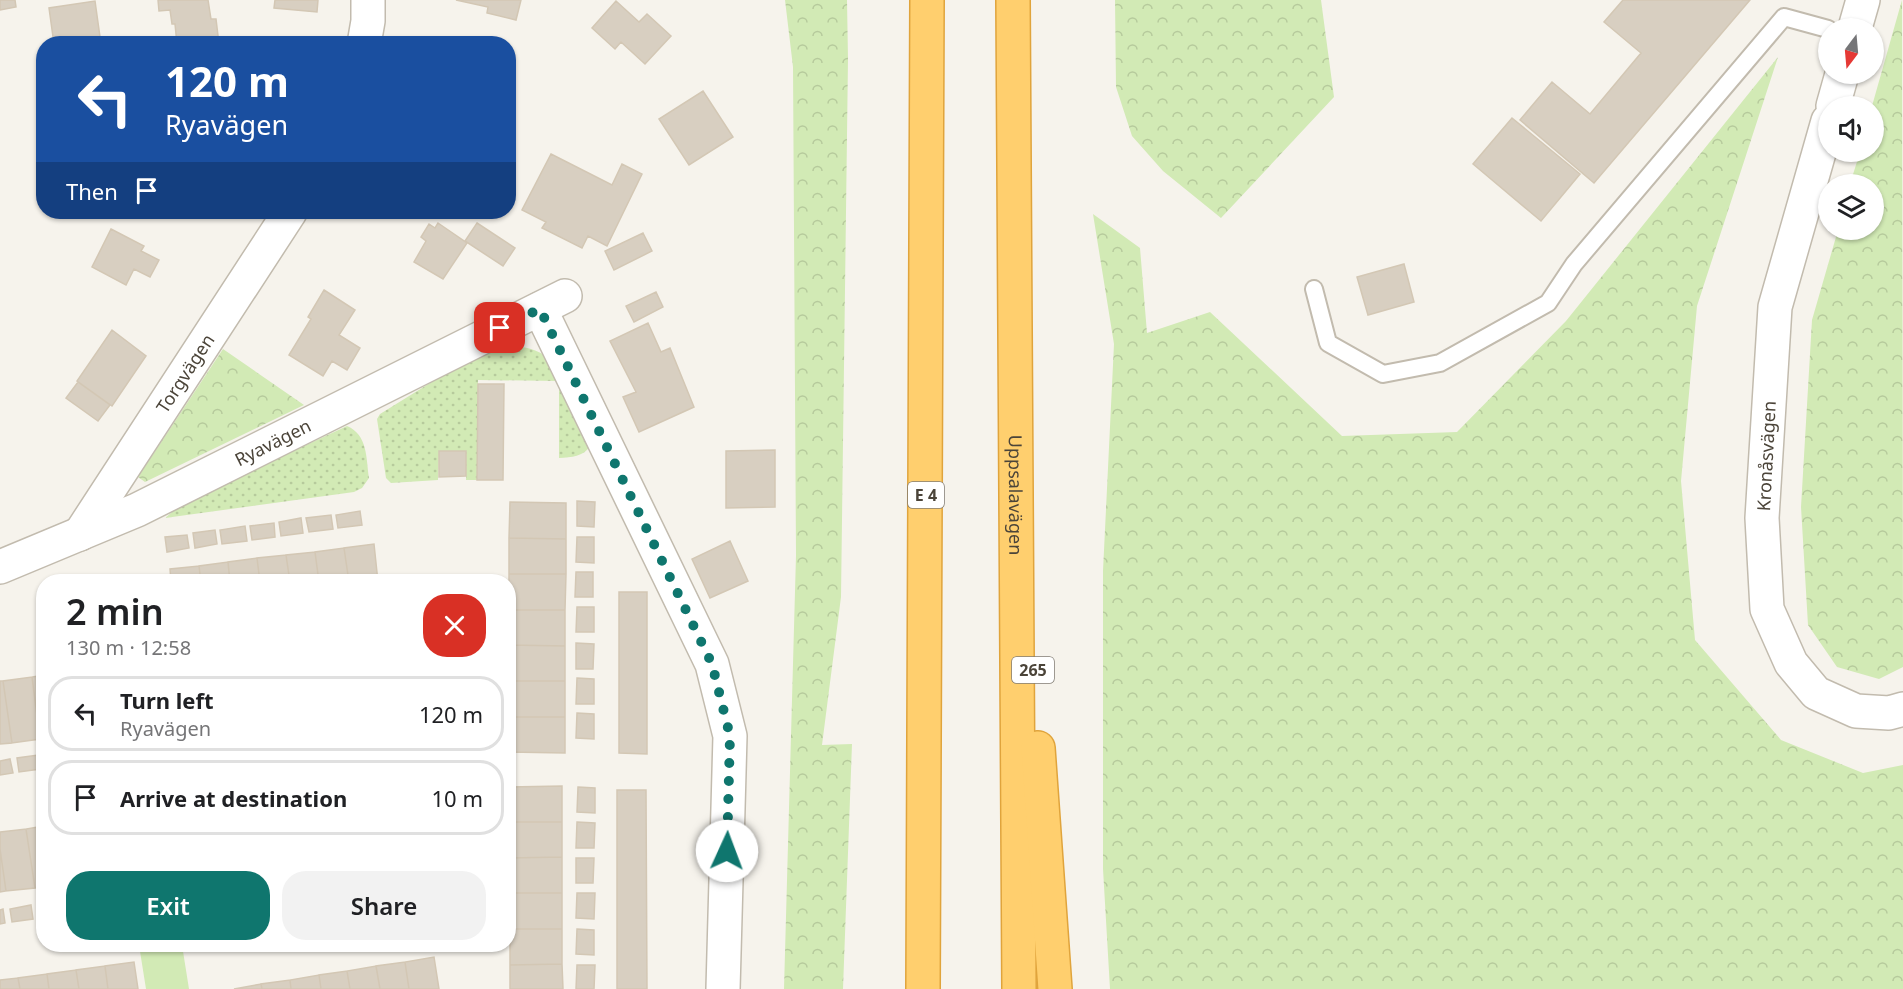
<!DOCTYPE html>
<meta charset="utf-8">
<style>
:root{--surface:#fff;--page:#f2f2f2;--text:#202124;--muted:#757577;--line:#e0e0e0;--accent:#0f766e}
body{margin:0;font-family:"Noto Sans",sans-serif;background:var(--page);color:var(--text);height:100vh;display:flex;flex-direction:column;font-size:22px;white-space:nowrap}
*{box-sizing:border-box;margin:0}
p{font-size:20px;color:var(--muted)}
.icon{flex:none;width:33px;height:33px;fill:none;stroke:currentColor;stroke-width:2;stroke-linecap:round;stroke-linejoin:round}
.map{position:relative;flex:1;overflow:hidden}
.details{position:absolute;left:36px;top:574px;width:480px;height:378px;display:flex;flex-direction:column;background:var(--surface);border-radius:24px;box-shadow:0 2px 4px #0004}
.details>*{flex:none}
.guide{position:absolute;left:36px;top:36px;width:480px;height:183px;border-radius:24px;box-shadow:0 2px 4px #0004;background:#1a4fa0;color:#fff;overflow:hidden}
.needle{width:39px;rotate:196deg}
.buttons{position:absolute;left:1818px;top:18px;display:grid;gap:12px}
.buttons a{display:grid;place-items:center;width:66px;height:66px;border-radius:50%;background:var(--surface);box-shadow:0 2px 4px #0004;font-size:30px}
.pin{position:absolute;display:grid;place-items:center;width:51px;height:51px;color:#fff;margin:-26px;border-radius:12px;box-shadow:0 3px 9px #0006}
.me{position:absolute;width:66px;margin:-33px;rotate:2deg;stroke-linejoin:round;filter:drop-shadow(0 0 4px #0008)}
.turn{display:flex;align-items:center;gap:21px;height:126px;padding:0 30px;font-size:27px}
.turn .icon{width:78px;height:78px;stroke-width:2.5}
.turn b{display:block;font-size:42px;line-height:51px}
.then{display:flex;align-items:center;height:57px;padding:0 30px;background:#0003;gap:12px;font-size:22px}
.round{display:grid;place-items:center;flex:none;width:63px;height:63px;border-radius:24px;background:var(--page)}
.headline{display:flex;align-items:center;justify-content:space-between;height:102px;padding:0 30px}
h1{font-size:36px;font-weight:600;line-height:45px}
.cta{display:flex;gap:12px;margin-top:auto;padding:12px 30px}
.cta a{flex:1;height:69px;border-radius:24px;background:var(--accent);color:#fff;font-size:24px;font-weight:600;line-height:69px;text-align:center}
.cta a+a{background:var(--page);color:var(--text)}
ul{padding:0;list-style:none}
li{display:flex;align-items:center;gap:18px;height:75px;margin:0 12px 9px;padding:0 18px;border:3px solid var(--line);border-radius:24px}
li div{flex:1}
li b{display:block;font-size:22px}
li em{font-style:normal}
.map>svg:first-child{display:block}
.grass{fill:url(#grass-dots)}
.forest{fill:url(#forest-crowns)}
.park{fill:#d2eab5}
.building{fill:#d8cfc1;stroke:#d3c7b4;stroke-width:1.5}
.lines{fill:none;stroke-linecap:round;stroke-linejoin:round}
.service-casing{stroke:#c2bbae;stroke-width:20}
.minor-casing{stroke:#c2bbae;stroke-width:36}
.motorway-casing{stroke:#e0a43c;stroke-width:36}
.service{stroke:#fff;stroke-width:16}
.minor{stroke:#fff;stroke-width:33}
.motorway{stroke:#ffcf6e;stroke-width:33}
.route{stroke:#0f766e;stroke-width:10;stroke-dasharray:0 18}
.labels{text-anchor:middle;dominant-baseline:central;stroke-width:4.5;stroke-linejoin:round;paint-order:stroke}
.shield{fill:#fff;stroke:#817c74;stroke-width:1.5}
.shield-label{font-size:16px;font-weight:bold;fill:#4b4439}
.street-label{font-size:18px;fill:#4b4439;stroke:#fff}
</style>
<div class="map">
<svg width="1903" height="989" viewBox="0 0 1903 989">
<defs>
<pattern id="grass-dots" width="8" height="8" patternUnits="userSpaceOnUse" patternTransform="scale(1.5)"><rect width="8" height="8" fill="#d2eab5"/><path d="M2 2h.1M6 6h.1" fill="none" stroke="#b6ca9c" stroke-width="1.8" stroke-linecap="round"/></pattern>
<pattern id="forest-crowns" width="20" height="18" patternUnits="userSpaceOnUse" patternTransform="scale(1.5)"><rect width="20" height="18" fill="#d2eab5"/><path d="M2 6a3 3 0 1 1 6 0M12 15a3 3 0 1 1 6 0" fill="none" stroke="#b6ca9c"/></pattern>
</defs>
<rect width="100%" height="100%" fill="#f6f3ec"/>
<path class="grass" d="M504,345C522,346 536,348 550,359L590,446C583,457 572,457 559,458V381L478,380L477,480H466V451H439L438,480L391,483L386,478L377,419L380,414L443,375Z
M347,426C368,435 366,458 369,478L362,488L354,492L165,518L184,502Z"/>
<path class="forest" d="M785,0H847L848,59L841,597L822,745L852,744L843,989H784L796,555L793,67Z
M1115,0H1321L1334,97L1221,218L1163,171L1132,136L1116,87Z
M1902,0L1903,667L1879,679L1837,667L1808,625L1801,507L1812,320L1838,230H1874V184H1850L1860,152H1874L1872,106Z
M1778,57L1697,306L1681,481L1695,640L1781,740L1863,773L1903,765V989H1110L1103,869V571L1114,344L1093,214L1140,248L1147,333L1210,312L1342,436L1457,432L1566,321Z
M223,349L304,405L145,482L138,477Z"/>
<path class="park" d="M130,574L131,582H86L85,580Z
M139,945H182L189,989H146Z"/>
<path class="building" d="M0,0H15L16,7L0,10Z
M158,0H208L211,19H216L219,44H177L175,24H172L170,10L159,11Z
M275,0H318L317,12L274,8Z
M456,0H521L516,20L487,13L488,7Z
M1623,0H1750L1594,183L1520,120L1552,82L1590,114L1641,53L1604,22Z
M95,1L101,44H54L49,8Z
M616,1L639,22L647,14L671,36L645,64L621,42L615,49L592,28Z
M703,91L733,137L689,165L659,119Z
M1512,118L1580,174L1541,221L1473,164Z
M551,154L612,185L622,164L642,174L607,246L588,236L582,248L542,228L546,222L522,210Z
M438,223L467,243L443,279L414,262L426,241L421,237L429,224L435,228Z
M477,223L515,248L503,266L465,241Z
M111,229L144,246L141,251L159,260L150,277L134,269L126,285L92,267Z
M643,233L652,251L614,270L605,251Z
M1404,264L1414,302L1368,315L1357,277Z
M324,290L355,310L339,335L360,348L347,370L332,361L323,376L289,355L311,319L308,317Z
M656,292L663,307L634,322L626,306Z
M648,323L661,352L670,348L694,407L639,432L623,397L636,392L610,341Z
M112,330L146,356L112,406L77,381Z
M78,382L110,405L98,421L66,398Z
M478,384H504L503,480H477Z
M775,450V507L726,508V451Z
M439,451H466V476L439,477Z
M577,501L595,502L594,527L577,526Z
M510,502L566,503V539L509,538Z
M360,511L362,525L338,528L336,515Z
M331,515L333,529L309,532L306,518Z
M301,518L303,533L281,536L279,522Z
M274,523L275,537L252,540L250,526Z
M245,526L247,541L222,544L220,530Z
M215,530L217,544L195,548L193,533Z
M187,535L189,548L167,552L165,537Z
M577,537H594V563L576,562Z
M509,538L566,539V574H509Z
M730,541L748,581L710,598L692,559Z
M374,544L378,582H349L344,548Z
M344,548L349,582H319L315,552Z
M315,552L319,582H290L286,555Z
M286,555L290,582H260L257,558Z
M257,558L260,582H230L228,562Z
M228,562L230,582H201L199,566Z
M199,566L201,582H171L170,569Z
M576,572H593V597H575Z
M509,574H566L565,610H509Z
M619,592H647V754L619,753Z
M577,607H594V632H576Z
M509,610H565V646L509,645Z
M576,643L594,644L593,669H576Z
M509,645L565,646V681H509Z
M44,675V739H40L32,677Z
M32,677L40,739L12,743L3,681Z
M577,678L594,679V704H576Z
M0,681H3L12,743L0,744Z
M509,681H565V717H509Z
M577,713L594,714V739L576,738Z
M509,717H565V753L508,752Z
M38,755L40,769L19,772L17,758Z
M10,759L13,773L0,775V761Z
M562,786V822H509V787Z
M578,787L595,788V813L577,812Z
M617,790H646L647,989H617Z
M509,822H562V857L509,858Z
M577,822L595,823L594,848H576Z
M44,826V886L35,888L26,829Z
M26,829L35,888L6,891L0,849V832Z
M0,849L6,891L0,892Z
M562,857V893H510L509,858Z
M576,858H594L593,883H576Z
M510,893H562V929H510Z
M577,893H595L594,919L576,918Z
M44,904V918H40L38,905Z
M31,905L33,919L12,922L10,909Z
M3,909L5,923L0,924V910Z
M510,929H562V964L510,965Z
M577,929L594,930V955L576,954Z
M434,957L439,989H409L405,962Z
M134,962L138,989H108L105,966Z
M405,962L409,989H380L376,966Z
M562,964L563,989H510V965Z
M577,965H595L594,989H576Z
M105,966L108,989H79L76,970Z
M376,966L380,989H350L347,971Z
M76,970L79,989H49L47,974Z
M347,971L350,989H321L319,975Z
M47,974L49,989H20L18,978Z
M319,975L321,989H291L290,980Z
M18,978L20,989H0V980Z
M290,980L291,989H262L261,984Z
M261,984L262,989H234Z"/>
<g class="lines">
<defs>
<path id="service" d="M1314,289L1328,343L1383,374L1440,363L1548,303L1574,264L1784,17L1828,29"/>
<g id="minor">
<path d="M1855,28L1863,0"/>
<path d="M364,44L368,21V0"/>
<path d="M1833,106L1842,74"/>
<path d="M1828,121L1775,307L1762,518L1767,609L1791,663L1816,693L1856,711L1889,713L1903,709"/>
<path d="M540,309L712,664L730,736L723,989"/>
<path id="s1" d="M80,534L290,212"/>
<path id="s2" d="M0,567L137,510L565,296"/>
</g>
<g id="motorway">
<path id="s3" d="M1013,0L1019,989"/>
<path d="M1038,748L1055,989"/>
<path d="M923,989L927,0"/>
</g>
</defs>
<use href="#service" class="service-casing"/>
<use href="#minor" class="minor-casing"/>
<use href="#motorway" class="motorway-casing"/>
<use href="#service" class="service"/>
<use href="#minor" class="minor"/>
<use href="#motorway" class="motorway"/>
</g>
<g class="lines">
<path class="route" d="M500,328L540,309L712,664L730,736L727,851"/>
</g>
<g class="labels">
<g class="shield">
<rect x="908" y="482" width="36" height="26" rx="4.5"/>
<rect x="1012" y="657" width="42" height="26" rx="4.5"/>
</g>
<g class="shield-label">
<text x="926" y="495">E 4</text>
<text x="1033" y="670">265</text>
</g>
<g class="street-label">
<text stroke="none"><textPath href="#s1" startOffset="192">Torgvägen</textPath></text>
<text stroke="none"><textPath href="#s2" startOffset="300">Ryavägen</textPath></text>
<text transform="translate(1766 456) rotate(-87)">Kronåsvägen</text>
<text stroke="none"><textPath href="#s3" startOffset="495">Uppsalavägen</textPath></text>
</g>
</g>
</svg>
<div class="buttons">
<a><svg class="needle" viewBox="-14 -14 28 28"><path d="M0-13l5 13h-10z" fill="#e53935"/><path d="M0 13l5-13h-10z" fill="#757577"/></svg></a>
<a><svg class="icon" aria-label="sound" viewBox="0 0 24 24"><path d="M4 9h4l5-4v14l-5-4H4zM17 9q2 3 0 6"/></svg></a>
<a><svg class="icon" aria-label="layers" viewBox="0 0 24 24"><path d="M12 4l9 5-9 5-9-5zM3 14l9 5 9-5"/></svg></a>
</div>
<div class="pin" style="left:500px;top:328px;background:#d93025"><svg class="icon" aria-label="arrive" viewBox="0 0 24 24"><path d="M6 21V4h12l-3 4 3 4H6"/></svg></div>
<svg class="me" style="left:727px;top:851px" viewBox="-20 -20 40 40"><circle r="19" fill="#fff"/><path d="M0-13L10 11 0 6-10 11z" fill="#0f766e"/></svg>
<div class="guide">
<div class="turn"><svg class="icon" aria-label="left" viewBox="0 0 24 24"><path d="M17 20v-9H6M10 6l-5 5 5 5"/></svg><div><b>120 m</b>Ryavägen</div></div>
<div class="then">Then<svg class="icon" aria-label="arrive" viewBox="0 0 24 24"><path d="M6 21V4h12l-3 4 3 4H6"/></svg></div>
</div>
<section class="details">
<div class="headline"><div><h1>2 min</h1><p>130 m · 12:58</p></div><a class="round" style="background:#d93025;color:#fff"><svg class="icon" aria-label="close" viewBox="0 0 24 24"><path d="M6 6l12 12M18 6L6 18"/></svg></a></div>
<ul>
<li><svg class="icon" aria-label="left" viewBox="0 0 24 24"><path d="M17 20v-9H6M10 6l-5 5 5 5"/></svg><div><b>Turn left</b><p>Ryavägen</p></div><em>120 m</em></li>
<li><svg class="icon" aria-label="arrive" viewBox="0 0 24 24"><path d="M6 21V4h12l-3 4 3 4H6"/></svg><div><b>Arrive at destination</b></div><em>10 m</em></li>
</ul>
<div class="cta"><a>Exit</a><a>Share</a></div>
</section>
</div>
